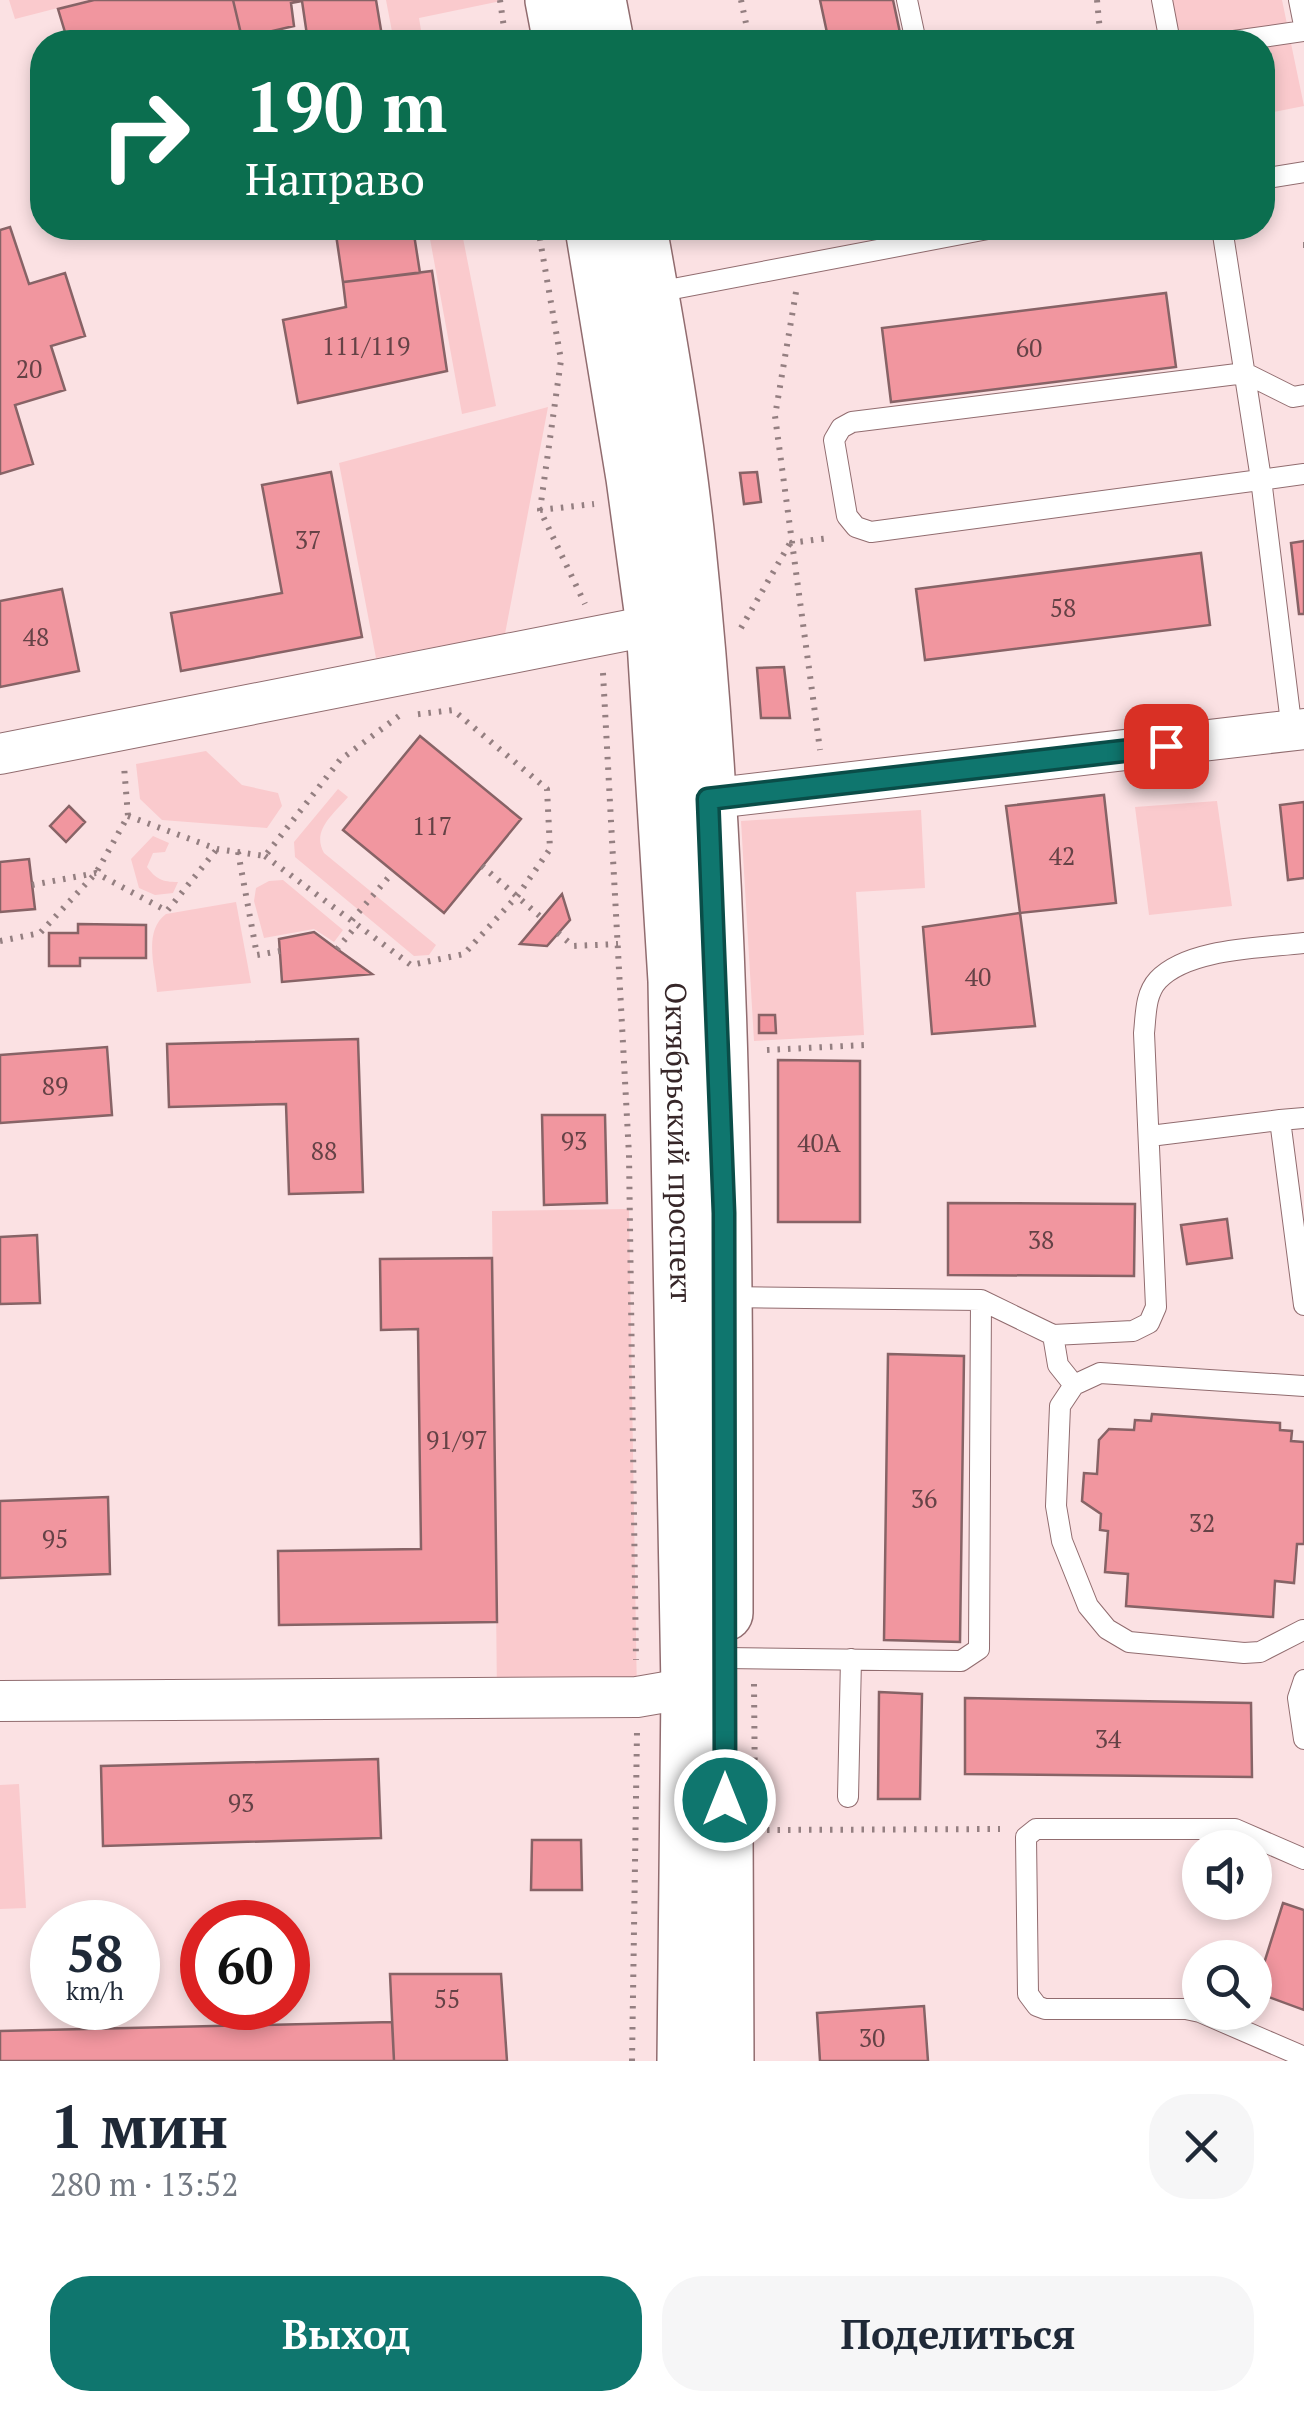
<!DOCTYPE html>
<html lang="ru">
<meta charset="utf-8">
<style>
:root{--surface:#fff;--page:#f6f6f7;--text:#1f2937;--muted:#747a83;--accent:#0f766e}
body{margin:0;font-family:"PT Serif",serif;background:var(--page);color:var(--text);height:100vh;display:flex;flex-direction:column;font-size:38px;white-space:nowrap}
*{box-sizing:border-box;margin:0}
p{font-size:32px;color:var(--muted)}
.icon{flex:none;width:55px;height:55px;fill:none;stroke:currentColor;stroke-width:2;stroke-linecap:round;stroke-linejoin:round}
.map{position:relative;height:2061px;overflow:hidden}
.drawer{display:flex;flex-direction:column;background:var(--surface);flex:1}
.drawer>*{flex:none}
.top-card{position:absolute;left:30px;top:30px;width:1245px;height:210px;border-radius:40px;box-shadow:0 5px 15px #0003;background:#0b6e4f;color:#fff;overflow:hidden}
.buttons{position:absolute;left:1182px;top:1830px;display:grid;gap:20px}
.buttons a{display:grid;place-items:center;width:90px;height:90px;border-radius:50%;background:var(--surface);box-shadow:0 5px 15px #0003;font-size:50px}
.speed{position:absolute;left:30px;top:1900px;display:flex;gap:20px;font-size:50px;font-weight:700;text-align:center}
.speed>*{display:grid;place-content:center;width:130px;height:130px;border-radius:50%;background:var(--surface);box-shadow:0 5px 15px #0003;line-height:1}
.speed small{font-size:25px;font-weight:400}
.speed .limit{border:15px solid #d22;background:#fff;color:#111}
.pin{position:absolute;display:grid;place-items:center;width:85px;height:85px;color:#fff;margin:-42px;border-radius:20px;box-shadow:0 5px 15px #0006}
.me{position:absolute;width:110px;margin:-55px;rotate:0deg;stroke-linejoin:round;filter:drop-shadow(0 0 8px #0008)}
.turn{display:flex;align-items:center;gap:35px;height:210px;padding:0 50px;font-size:45px}
.turn .icon{width:130px;height:130px;stroke-width:2.5}
.turn b{display:block;font-size:70px;line-height:85px}
.round{display:grid;place-items:center;flex:none;width:105px;height:105px;border-radius:40px;background:var(--page)}
.overview{display:flex;align-items:center;justify-content:space-between;height:170px;padding:0 50px}
h1{font-size:60px;font-weight:700;line-height:75px}
.button{display:flex;gap:20px;margin-top:auto;padding:20px 50px}
.button a{flex:1;height:115px;border-radius:40px;background:var(--accent);color:#fff;font-size:40px;font-weight:700;line-height:115px;text-align:center}
.button a+a{background:var(--page);color:var(--text)}
.map>svg:first-child{display:block}
.green{fill:#facacd}
.building{fill:#f1969f;stroke:#876366;stroke-width:2.5}
.lines{fill:none;stroke-linecap:round;stroke-linejoin:round}
.service-casing{stroke:#916c6f;stroke-width:22}
.minor-casing{stroke:#916c6f;stroke-width:42}
.primary-casing{stroke:#916c6f;stroke-width:58}
.path{stroke:#947f81;stroke-width:6;stroke-dasharray:2.5 8;stroke-linecap:butt}
.service{stroke:#fff;stroke-width:20}
.minor{stroke:#fff;stroke-width:40}
.primary{stroke:#fff;stroke-width:55}
.route-casing{stroke:#0a4d48;stroke-width:25}
.route{stroke:#0f766e;stroke-width:18}
.labels{text-anchor:middle;dominant-baseline:central;stroke-width:10;stroke-linejoin:round;paint-order:stroke}
.number-label{font-size:25px;fill:#654246}
.street-label{font-size:30px;fill:#362628;stroke:#fcf3f4}
</style>
<div class="map">
<svg width="1304" height="2061" viewBox="0 0 1304 2061">
<rect width="100%" height="100%" fill="#fbe1e3"/>
<path class="green" d="M9,0H89L15,19Z
M386,0H500L501,1L419,18L423,42H394Z
M1153,0H1282L1304,106L1263,114L1262,42H1161Z
M428,228H461L496,406L462,414Z
M548,407L505,634L376,658L339,463Z
M206,751L242,785L278,793L282,806L267,828L162,820L140,799L136,764Z
M338,789L348,797C334,814 311,830 324,853L436,945L429,955L414,956L295,857L294,842Z
M1217,801L1232,906L1149,915L1135,807Z
M921,810L925,888L856,892L864,1035L754,1041L741,821Z
M153,836L169,843L165,852L153,853L147,867C156,879 162,882 178,882L173,893L155,895L139,888L131,859Z
M283,880L343,930L334,942L314,929L264,938L254,901L256,888L269,881Z
M236,902L251,983L157,992C155,967 143,931 166,914Z
M629,1209L637,1697L497,1698L492,1211Z
M19,1784L26,1908L0,1909V1785Z"/>
<path class="building" d="M94,0H233L242,38L227,42H68L58,9Z
M233,0H376L383,42H308L302,1L291,3L294,26L242,38Z
M820,0H893L902,42H829Z
M10,227L29,284L65,273L85,336L51,346L65,390L15,405L33,464L0,474V230Z
M335,228H413L420,273L343,282Z
M432,271L447,371L298,403L283,320L346,307L343,282Z
M1166,293L1176,367L891,402L882,328Z
M331,472L362,637L181,671L171,613L282,593L262,485Z
M757,472L761,502L744,504L740,473Z
M1304,541V614H1299L1291,543Z
M1201,553L1210,625L925,660L916,589Z
M62,589L79,671L0,687V601Z
M784,667L790,718H761L757,668Z
M420,736L521,819L444,913L343,830Z
M1104,795L1116,903L1020,913L1006,806Z
M1304,802V878L1288,880L1280,805Z
M69,806L85,822L66,842L50,826Z
M29,859L35,909L0,912V862Z
M562,894L570,920L547,946L520,944Z
M1020,913L1035,1026L932,1034L923,927Z
M78,924L146,925V958H80V966H49V933H78Z
M314,932L337,949L372,974L282,982L279,939Z
M759,1015H775L776,1033H759Z
M358,1039L363,1192L289,1194L286,1104L169,1107L167,1044Z
M107,1047L112,1115L0,1123V1055Z
M778,1060L860,1061V1222H778Z
M542,1115H605L607,1203L544,1205Z
M948,1203L1135,1204L1134,1276L948,1275Z
M1227,1219L1232,1258L1187,1264L1181,1225Z
M37,1235L40,1303L0,1304V1237Z
M492,1258L497,1622L279,1625L278,1551L421,1549L418,1329L381,1330L380,1259Z
M888,1354L964,1356L960,1642L884,1640Z
M1152,1414L1280,1423V1430L1292,1431L1291,1441L1304,1442V1544H1297L1294,1583L1275,1581L1273,1617L1126,1606L1128,1574L1105,1572L1108,1531L1100,1530L1101,1514L1082,1501L1084,1473L1097,1474L1099,1440L1109,1429L1134,1430L1135,1420L1151,1421Z
M108,1497L110,1574L0,1578V1501Z
M879,1692L922,1694L920,1799H878Z
M965,1698L1251,1703L1252,1777L965,1774Z
M378,1759L381,1838L103,1846L101,1766Z
M532,1840H581L582,1890H531Z
M1283,1903L1304,1910V2010L1255,1992Z
M390,1974H501L507,2061H394Z
M924,2006L928,2061H820L817,2013Z
M392,2022L394,2061H0V2031Z"/>
<g class="lines">
<defs>
<path id="service" d="M907,0L916,42
M1162,0L1170,42
M1299,0L1304,25
M1227,42L1304,31
M1262,179L1304,172
M1222,228L1261,479L1292,731
M652,293L993,228
M1304,395L1293,397L1245,373L852,422L841,428L834,440L847,516L856,527L871,532L1304,474
M1280,1120L1304,1118
M1150,1136L1280,1120L1304,1305
M981,1300L1053,1335L1133,1331L1149,1323L1156,1307L1144,1033C1146,1015 1145,994 1158,980C1188,948 1262,948 1304,943
M1053,1335L1058,1365L1074,1385
M1303,1630L1260,1652L1244,1653L1129,1642L1107,1629L1088,1606L1062,1541L1056,1506L1060,1406L1074,1385L1100,1373L1304,1386
M725,1658L961,1661L979,1649L981,1300L725,1297
M1304,1680L1298,1698L1304,1739
M848,1797L851,1659
M1200,2012L1186,2009H1045L1037,2006L1028,1994L1026,1837L1036,1829H1235L1304,1859
M1200,2012L1304,2057"/>
<path id="minor" d="M0,754L654,625
M707,799L1304,729
M0,1701L637,1697L689,1688"/>
<g id="primary">
<path d="M553,0L561,42"/>
<path d="M598,0L606,42"/>
<path id="s1" d="M593,228L634,478L654,625L676,981L689,1688L685,2061"/>
<path d="M639,228C658,334 677,441 688,549C725,902 725,1258 725,1613"/>
<path d="M725,1829L726,2061"/>
</g>
</defs>
<use href="#service" class="service-casing"/>
<use href="#minor" class="minor-casing"/>
<use href="#primary" class="primary-casing"/>
<path class="path" d="M500,0L506,42
M741,0L750,42
M1097,0L1101,42
M538,228L561,360L540,510L585,604
M1303,245H1304
M796,292L775,416L820,750
M540,510L594,504
M790,543L829,538
M741,628L790,543
M603,673L629,1155L636,1660
M128,816L217,849L265,856L340,760L399,716
M238,852L257,955L280,951
M265,856L411,965L464,954L518,895L550,849L547,789L453,710L411,715
M482,866L542,918
M32,885L96,873L167,911L217,849
M352,920L393,872
M558,933L573,946L618,944
M0,941L40,933L96,873L128,816L124,766
M337,949L357,925
M767,1050L865,1045
M754,1684L755,1797
M767,1830L1000,1829
M632,2061L637,1732"/>
<use href="#service" class="service"/>
<use href="#minor" class="minor"/>
<use href="#primary" class="primary"/>
</g>
<g class="lines">
<defs>
<path id="route" d="M725,1800L724,1213L708,799L1166,746"/>
</defs>
<use href="#route" class="route-casing"/>
<use href="#route" class="route"/>
</g>
<g class="labels">
<g class="number-label">
<text x="366" y="345">111/119</text>
<text x="1029" y="347">60</text>
<text x="29" y="368">20</text>
<text x="308" y="539">37</text>
<text x="1063" y="607">58</text>
<text x="36" y="636">48</text>
<text x="432" y="825">117</text>
<text x="1062" y="855">42</text>
<text x="978" y="976">40</text>
<text x="55" y="1085">89</text>
<text x="574" y="1140">93</text>
<text x="819" y="1142">40А</text>
<text x="324" y="1150">88</text>
<text x="1041" y="1239">38</text>
<text x="457" y="1439">91/97</text>
<text x="924" y="1498">36</text>
<text x="1202" y="1522">32</text>
<text x="55" y="1538">95</text>
<text x="1108" y="1738">34</text>
<text x="241" y="1802">93</text>
<text x="447" y="1998">55</text>
<text x="872" y="2037">30</text>
</g>
<g class="street-label">
<text stroke="none"><textPath href="#s1" startOffset="920">Октябрьский проспект</textPath></text>
</g>
</g>
</svg>
<div class="buttons">
<a><svg class="icon" aria-label="sound" viewBox="0 0 24 24"><path d="M4 9h4l5-4v14l-5-4H4zM17 9q2 3 0 6"/></svg></a>
<a><svg class="icon" aria-label="search" viewBox="0 0 24 24"><circle cx="10" cy="10" r="6"/><path d="M15 15l6 6"/></svg></a>
</div>
<div class="speed"><div>58<small>km/h</small></div><div class="limit">60</div></div>
<div class="pin" style="left:1166px;top:746px;background:#d93025"><svg class="icon" aria-label="arrive" viewBox="0 0 24 24"><path d="M6 21V4h12l-3 4 3 4H6"/></svg></div>
<svg class="me" style="left:725px;top:1800px" viewBox="-20 -20 40 40"><circle r="17" fill="#0f766e" stroke="#fff" stroke-width="3"/><path d="M0-11L8 9 0 5-8 9z" fill="#fff"/></svg>
<div class="top-card">
<div class="turn"><svg class="icon" aria-label="right" viewBox="0 0 24 24"><path d="M7 20v-9h11M14 6l5 5-5 5"/></svg><div><b>190 m</b>Направо</div></div>
</div>
</div>
<section class="drawer">
<div class="overview"><div><h1>1 мин</h1><p>280 m · 13:52</p></div><a class="round"><svg class="icon" aria-label="close" viewBox="0 0 24 24"><path d="M6 6l12 12M18 6L6 18"/></svg></a></div>
<div class="button"><a>Выход</a><a>Поделиться</a></div>
</section>
